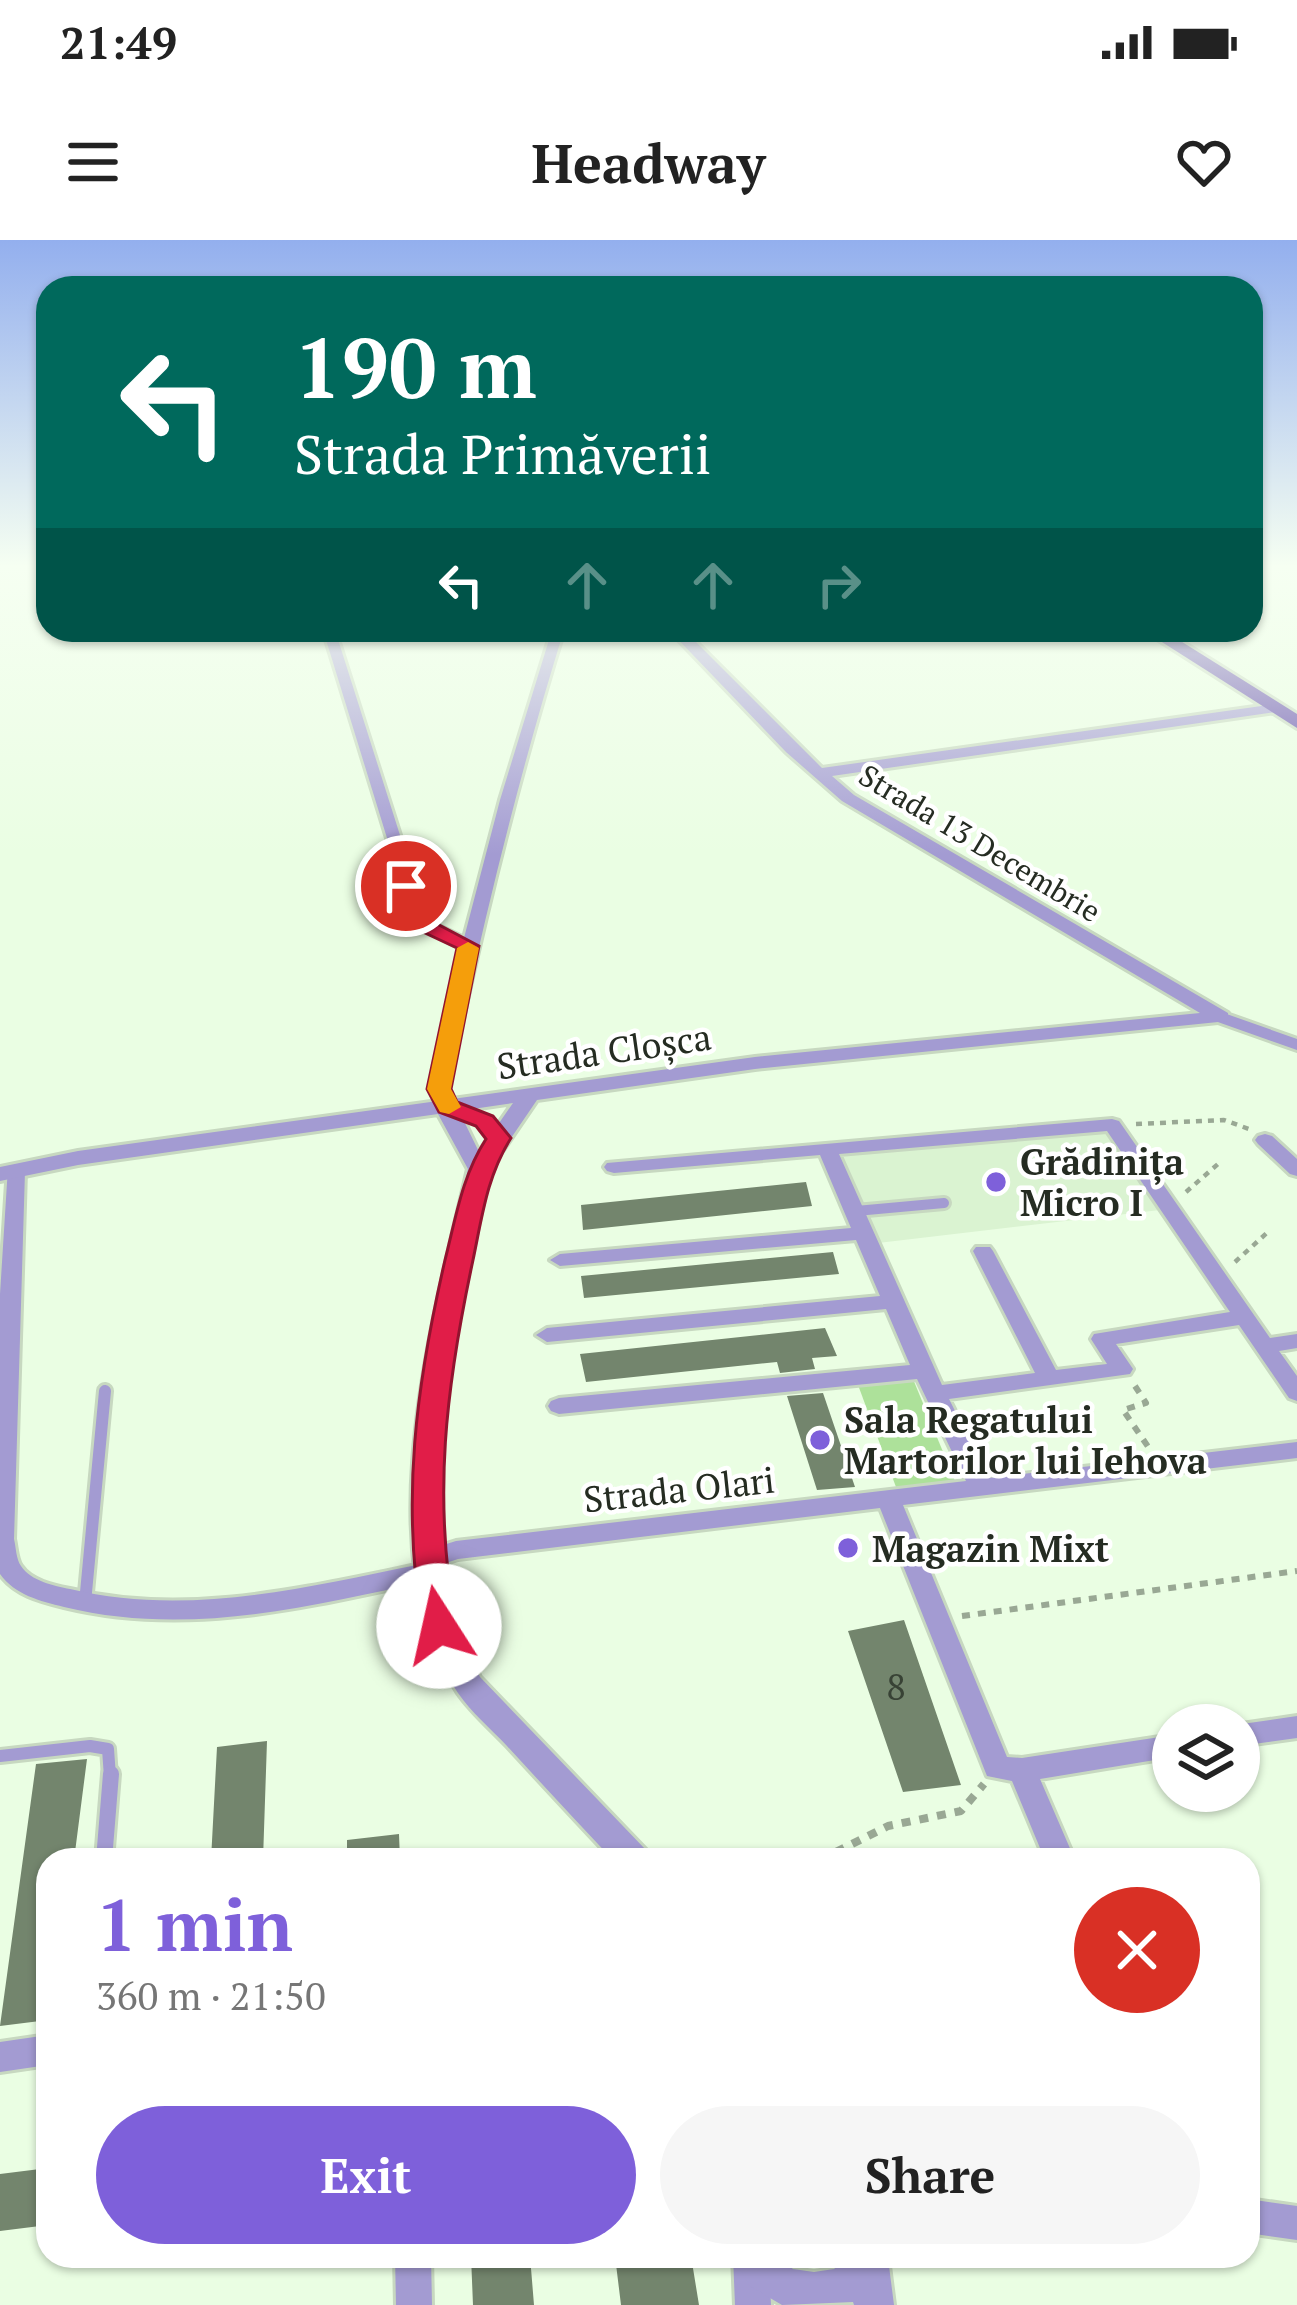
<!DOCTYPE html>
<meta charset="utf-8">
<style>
:root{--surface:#fff;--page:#f6f6f6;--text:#222;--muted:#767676;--accent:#7e60da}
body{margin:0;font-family:"PT Serif",serif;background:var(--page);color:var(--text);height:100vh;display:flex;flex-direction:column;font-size:45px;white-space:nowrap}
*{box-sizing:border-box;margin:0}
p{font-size:39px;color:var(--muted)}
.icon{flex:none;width:66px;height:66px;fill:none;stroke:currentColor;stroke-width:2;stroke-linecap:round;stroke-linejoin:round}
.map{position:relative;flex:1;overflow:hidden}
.sheet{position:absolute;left:36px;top:1608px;width:1224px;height:420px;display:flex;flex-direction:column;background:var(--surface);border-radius:36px;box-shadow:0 3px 9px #0004}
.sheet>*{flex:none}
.top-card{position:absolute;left:36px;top:36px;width:1227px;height:366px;border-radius:36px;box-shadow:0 3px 9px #0004;background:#00695c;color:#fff;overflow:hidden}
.controls{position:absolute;left:1152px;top:1464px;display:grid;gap:24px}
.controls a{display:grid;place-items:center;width:108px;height:108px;border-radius:50%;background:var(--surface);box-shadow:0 3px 9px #0004;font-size:60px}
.pin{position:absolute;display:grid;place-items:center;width:102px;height:102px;color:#fff;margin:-51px;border:6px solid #fff;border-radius:50%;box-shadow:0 3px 12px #0007}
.me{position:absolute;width:132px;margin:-66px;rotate:350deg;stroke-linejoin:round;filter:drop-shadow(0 0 9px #0008)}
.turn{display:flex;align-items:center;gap:42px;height:252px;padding:0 60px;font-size:54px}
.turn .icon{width:156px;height:156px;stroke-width:2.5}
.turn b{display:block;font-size:84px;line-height:102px}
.lanes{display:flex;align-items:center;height:114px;padding:0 60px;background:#0003;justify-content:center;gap:60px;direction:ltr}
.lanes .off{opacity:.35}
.round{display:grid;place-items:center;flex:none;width:126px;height:126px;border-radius:63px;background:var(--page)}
.headline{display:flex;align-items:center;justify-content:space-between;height:204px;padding:0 60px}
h1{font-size:72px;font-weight:700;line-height:90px;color:var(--accent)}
.primary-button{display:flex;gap:24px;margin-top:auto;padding:24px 60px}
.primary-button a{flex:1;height:138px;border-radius:72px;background:var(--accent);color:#fff;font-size:48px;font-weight:700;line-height:138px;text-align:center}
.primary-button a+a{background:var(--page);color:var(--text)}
.status{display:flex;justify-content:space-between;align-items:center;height:84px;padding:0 60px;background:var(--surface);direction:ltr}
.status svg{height:33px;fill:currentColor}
header{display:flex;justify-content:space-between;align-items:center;height:156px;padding:0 60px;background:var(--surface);font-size:54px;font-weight:700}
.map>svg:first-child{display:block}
.built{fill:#daf3d1}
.green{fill:#ade19a}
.building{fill:#73856d}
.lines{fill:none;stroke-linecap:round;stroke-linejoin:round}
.service-far2-casing{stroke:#c7d8c0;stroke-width:16}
.service-far1-casing{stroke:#c7d8c0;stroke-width:18}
.service-casing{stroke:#c7d8c0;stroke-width:22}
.minor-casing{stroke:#c7d8c0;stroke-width:6}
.tertiary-casing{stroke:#c7d8c0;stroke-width:6}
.primary-casing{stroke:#c7d8c0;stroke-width:6}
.path-far2{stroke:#99a894;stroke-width:4.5;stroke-dasharray:6 6;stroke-linecap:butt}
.path-far1{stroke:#99a894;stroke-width:6;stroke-dasharray:8 8;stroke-linecap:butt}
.path{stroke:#99a894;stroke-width:8;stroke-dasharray:9 9;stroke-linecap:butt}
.service-far2{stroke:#a39bd2;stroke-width:10}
.service-far1{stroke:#a39bd2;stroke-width:12}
.service{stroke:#a39bd2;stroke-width:16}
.minor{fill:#a39bd2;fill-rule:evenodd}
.tertiary{fill:#a39bd2;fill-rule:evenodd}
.primary{fill:#624aac;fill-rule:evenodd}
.route{fill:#e11d48;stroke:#92132f;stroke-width:3}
.slow{fill:#f59e0b}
.poi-dot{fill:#7e60da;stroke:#fff;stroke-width:4.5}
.labels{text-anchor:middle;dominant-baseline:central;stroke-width:9;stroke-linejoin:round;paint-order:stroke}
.far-street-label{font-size:30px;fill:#252c22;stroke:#fff}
.street-label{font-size:36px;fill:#252c22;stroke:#fff}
.poi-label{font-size:36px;font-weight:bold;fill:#252c22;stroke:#fff;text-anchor:start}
.near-number-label{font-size:36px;fill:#384235}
</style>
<div class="status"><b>21:49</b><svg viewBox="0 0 49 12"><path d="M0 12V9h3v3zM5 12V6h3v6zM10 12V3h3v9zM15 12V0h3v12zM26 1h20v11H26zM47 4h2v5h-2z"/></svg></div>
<header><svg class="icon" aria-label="menu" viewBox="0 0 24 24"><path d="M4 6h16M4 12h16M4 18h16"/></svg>Headway<svg class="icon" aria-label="heart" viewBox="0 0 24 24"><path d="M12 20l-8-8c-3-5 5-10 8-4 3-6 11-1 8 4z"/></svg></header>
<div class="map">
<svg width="1297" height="2065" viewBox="0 0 1297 2065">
<rect width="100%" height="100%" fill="#eafee3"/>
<path class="built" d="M1107,892L1160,970L878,1003L837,913Z"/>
<path class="green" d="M913,1139L955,1241L896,1247L858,1145Z"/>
<path class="building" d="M806,942L812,966L583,990L581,965Z
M833,1012L839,1034L584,1058L581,1036Z
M825,1088L837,1116L812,1118L815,1129L780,1133L777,1122L586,1142L580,1114Z
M823,1153L855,1247L817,1250L787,1156Z
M904,1380L961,1545L903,1552L848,1391Z
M267,1501L263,1620H211L217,1507Z
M87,1519L74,1620H48V1780L0,1786L36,1524Z
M399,1594L400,1620H347V1600Z
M48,1928V1985L0,1991V1934Z
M471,2016H530L534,2065H473Z
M615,2016H691L699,2065H621Z"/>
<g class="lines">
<defs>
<path id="service-far2" d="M856,971L944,963"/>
<path id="service-far1" d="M85,1363L105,1151
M0,1516L90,1506L108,1509L110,1537"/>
<path id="service" d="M104,1620L111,1534"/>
<path id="minor" d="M323,390H335L405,611L422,678L464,698L500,560L552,390H564C517,541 480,694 448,849L456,867L454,871H440L430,849L462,709L407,681L391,611Z
M1221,772L1297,799V810L1215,781L1212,777Z
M1112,879L1119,881L1270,1098L1297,1094V1108L1279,1111L1297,1136V1161L1289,1158L1239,1085L1116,1104L1133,1129L1130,1134L949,1159L989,1238L1297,1202V1218L903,1265L1007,1517L1022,1518L1173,1495V1517L1040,1539L1075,1620H1045L1012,1541L987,1536L880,1268L458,1319L437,1326L441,1332L437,1339L428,1341C307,1367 187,1397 64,1367C40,1361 15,1355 0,1334V1054L8,927L15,925L25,931L14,1299C16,1307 16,1319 21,1326C31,1341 54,1346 70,1349C186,1377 303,1348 417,1325L414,1320L418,1313L456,1301L966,1241L917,1139L559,1174L551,1171L548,1166L551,1161L559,1158L910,1125L886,1069L547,1102L536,1095L547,1088L880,1056L856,1000L560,1026L550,1020L560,1014L851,988L820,915L614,933L607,931L604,927L607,923ZM1107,891L1230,1072L1094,1094L1091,1099L1107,1124L1056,1130L993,1011L990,1007H976L973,1011L1035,1133L942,1145L839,914Z
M1265,894L1272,896L1297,919V936L1290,934L1258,904L1255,900L1258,896Z
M1297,1476V1498L1239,1506V1485H1235Z
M48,1795V1825L0,1832V1802Z
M1248,1959L1297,1966V2000L1248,1993Z
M395,2016H431L432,2065H396Z
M733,2016H769L771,2065H735Z"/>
<path id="tertiary" d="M669,390H684L822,528L1276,464L1283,468L1276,472L832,536L854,555L1228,773V781L755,829L537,860L490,929L448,1129L441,1196L442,1332L454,1386L480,1437L646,1610L651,1620H613C577,1582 542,1544 507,1506C491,1489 471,1472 458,1453C365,1317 434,1077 468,929L438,874L78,925L0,941V927L78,911L755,817L1200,773L842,561L786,512ZM513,863L479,912L459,871Z
M732,2016H777L793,2029L814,2032L834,2029L849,2016H893L889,2026L894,2065H854L853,2062L782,2065L750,2046Z"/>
<path id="primary" d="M1143,390H1163L1297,474V488Z"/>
</defs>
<use href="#service-far2" class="service-far2-casing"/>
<use href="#service-far1" class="service-far1-casing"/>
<use href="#service" class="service-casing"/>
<use href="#minor" class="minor-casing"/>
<use href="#tertiary" class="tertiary-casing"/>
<use href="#primary" class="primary-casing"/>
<path class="path-far2" d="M1136,884L1224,880L1249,889
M1186,952L1218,924
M1235,1022L1269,991"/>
<path class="path-far1" d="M1135,1146L1146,1163L1123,1170L1149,1208
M962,1376L1297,1331"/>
<path class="path" d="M820,1620L888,1586L961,1571L984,1544"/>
<use href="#service-far2" class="service-far2"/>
<use href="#service-far1" class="service-far1"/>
<use href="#service" class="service"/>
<use href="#minor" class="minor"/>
<use href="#tertiary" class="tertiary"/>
<use href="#primary" class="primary"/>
</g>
<linearGradient id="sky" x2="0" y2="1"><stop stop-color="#93afee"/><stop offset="0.53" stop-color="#f6fff2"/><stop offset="1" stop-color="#f6fff2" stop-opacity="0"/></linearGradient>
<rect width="1297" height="615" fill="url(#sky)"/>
<path class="route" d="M406,640L417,646L424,677L479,706L451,849L457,862L493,876L511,898C487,936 482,977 473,1020C446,1146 432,1258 456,1386L451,1395L439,1399L427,1395L422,1386C401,1258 416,1146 445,1020C456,977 462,936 486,899L476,886L439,872L427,849L457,708L408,685L396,646Z"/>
<path class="slow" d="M468,702L479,708L451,849L461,867L449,874L440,872L427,849L457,708Z"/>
<g class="poi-dot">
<circle cx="996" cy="942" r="12"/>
<circle cx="820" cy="1200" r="12"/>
<circle cx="848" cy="1308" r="12"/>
</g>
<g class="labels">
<g class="far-street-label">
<text transform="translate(980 603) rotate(31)">Strada 13 Decembrie</text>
</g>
<g class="street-label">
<text transform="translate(604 811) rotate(-8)">Strada Cloșca</text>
<text transform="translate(679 1249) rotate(-6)">Strada Olari</text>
</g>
<g class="poi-label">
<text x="1020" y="921">Grădinița<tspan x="1020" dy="41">Micro I</tspan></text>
<text x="844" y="1179">Sala Regatului<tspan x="844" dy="41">Martorilor lui Iehova</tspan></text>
<text x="872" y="1308">Magazin Mixt</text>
</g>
<g class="near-number-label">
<text x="896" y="1446">8</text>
</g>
</g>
</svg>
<div class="controls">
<a><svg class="icon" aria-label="layers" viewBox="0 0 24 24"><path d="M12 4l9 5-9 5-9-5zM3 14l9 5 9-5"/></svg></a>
</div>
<div class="pin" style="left:406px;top:646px;background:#d93025"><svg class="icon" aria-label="arrive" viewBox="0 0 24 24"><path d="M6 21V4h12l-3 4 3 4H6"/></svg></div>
<svg class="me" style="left:439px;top:1386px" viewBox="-20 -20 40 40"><circle r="19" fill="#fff"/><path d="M0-13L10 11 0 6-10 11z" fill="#e11d48"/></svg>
<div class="top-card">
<div class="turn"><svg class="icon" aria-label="left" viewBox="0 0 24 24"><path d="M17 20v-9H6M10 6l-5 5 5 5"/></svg><div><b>190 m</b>Strada Primăverii</div></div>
<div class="lanes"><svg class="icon" aria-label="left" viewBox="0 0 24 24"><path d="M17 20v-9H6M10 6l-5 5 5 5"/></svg><svg class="icon off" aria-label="ahead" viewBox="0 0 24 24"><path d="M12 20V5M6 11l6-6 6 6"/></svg><svg class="icon off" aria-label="ahead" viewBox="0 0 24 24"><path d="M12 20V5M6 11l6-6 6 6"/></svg><svg class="icon off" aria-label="right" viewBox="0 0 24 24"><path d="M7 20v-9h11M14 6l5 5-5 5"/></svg></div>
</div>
<section class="sheet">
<div class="headline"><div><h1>1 min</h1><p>360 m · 21:50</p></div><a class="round" style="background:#d93025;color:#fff"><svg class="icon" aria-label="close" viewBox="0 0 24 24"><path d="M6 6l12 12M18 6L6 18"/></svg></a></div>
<div class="primary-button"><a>Exit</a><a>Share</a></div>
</section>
</div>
